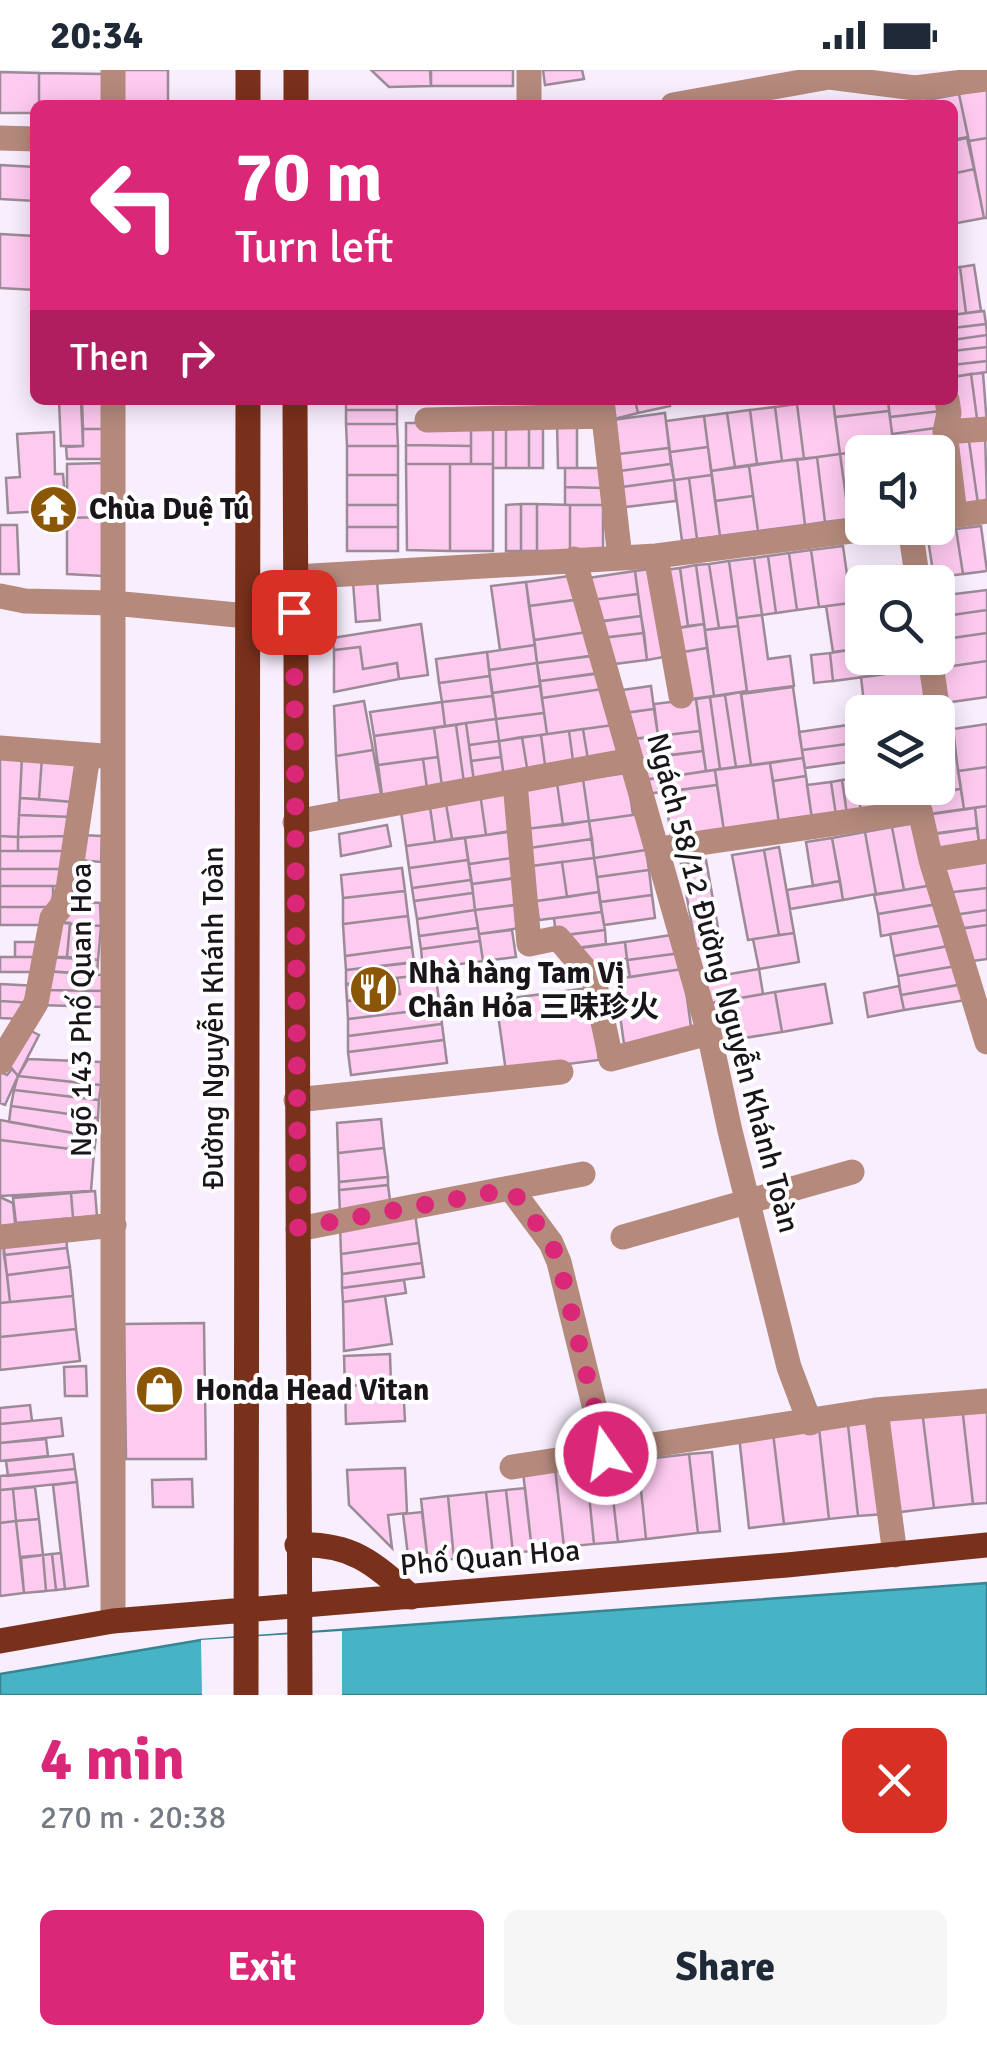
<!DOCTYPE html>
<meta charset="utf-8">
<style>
:root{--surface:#fff;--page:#f6f6f7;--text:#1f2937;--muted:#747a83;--accent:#db2777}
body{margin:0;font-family:Signika,"Noto Sans SC",sans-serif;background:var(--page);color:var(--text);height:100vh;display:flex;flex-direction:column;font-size:38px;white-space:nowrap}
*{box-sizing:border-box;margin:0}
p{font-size:32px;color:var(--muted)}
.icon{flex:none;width:55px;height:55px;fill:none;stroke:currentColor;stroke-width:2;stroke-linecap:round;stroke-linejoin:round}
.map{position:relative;height:1625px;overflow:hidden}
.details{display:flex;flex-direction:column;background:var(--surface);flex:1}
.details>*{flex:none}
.top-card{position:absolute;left:30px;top:30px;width:928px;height:305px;border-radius:15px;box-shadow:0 5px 25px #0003;background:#db2777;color:#fff;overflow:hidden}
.buttons{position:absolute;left:845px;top:365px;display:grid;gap:20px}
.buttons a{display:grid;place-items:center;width:110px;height:110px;border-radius:15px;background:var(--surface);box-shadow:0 5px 25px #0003;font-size:50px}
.pin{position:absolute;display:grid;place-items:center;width:85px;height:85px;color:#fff;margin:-42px;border-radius:20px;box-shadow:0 5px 15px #0006}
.me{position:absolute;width:110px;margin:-55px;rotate:347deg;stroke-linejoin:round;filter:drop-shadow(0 0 8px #0008)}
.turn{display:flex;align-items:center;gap:35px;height:210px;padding:0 40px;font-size:45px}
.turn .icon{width:130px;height:130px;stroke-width:2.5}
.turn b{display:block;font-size:70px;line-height:85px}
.then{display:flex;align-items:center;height:95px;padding:0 40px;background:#0003;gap:20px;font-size:38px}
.round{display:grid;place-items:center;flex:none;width:105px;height:105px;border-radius:15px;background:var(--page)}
.headline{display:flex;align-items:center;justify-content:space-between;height:170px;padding:0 40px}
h1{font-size:60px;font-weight:700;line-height:75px;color:var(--accent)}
.primary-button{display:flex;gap:20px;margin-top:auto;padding:20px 40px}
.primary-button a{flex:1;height:115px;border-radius:15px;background:var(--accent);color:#fff;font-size:40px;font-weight:700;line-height:115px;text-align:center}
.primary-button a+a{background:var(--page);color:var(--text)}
.status{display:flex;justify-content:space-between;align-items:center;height:70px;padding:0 50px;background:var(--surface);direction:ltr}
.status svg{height:28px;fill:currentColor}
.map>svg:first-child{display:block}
.water{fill:#47b4c5;stroke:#398492;stroke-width:2.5}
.pier{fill:#f9eefe}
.building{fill:#fdcaf0;stroke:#9c8a97;stroke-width:2.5}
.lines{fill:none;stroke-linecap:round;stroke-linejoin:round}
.minor{stroke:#b58a7d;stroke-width:25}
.major{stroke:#7a311c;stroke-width:25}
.route{stroke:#db2777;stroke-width:18;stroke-dasharray:0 32.4}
.labels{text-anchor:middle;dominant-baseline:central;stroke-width:8;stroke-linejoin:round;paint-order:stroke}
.poi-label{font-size:30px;font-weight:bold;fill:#19151b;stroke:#fff;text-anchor:start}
.street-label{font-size:30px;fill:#19151b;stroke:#fff}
</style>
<div class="status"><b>20:34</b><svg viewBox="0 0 49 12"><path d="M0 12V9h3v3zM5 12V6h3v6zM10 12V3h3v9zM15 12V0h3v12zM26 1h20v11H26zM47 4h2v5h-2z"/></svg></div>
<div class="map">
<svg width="987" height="1625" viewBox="0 0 987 1625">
<rect width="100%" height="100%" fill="#f9eefe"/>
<path class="water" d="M987,1513V1625H0V1604L201,1570Z"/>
<path class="pier" d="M342,1561V1625H202L201,1570Z"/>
<path class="building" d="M120,0H168V35H120Z
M371,0H430L431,16L389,17Z
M431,0H513V16H431Z
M543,0H582L584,9L545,15Z
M0,2L39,3V35H35V43H0Z
M39,3L105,4V35H39Z
M987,18V68L969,71L959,24Z
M959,24L968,67L952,70V35H901Z
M967,68L974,99L952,104V71Z
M987,68V148H984L969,71Z
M0,95L35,97V131L0,129Z
M974,99L984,148L952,154V104Z
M0,164L35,166V220L0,218Z
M974,195L981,241L966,243L960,197Z
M960,197L966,243L952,245V198Z
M984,241L986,254L952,258V245Z
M986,254L987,265L952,270V258Z
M987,265V277L952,281V270Z
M987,277V291L952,295V281Z
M987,291V302L952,307V295Z
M983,303L987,355L978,356L971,304Z
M971,304L978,356L952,359V307Z
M103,330L104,359H83L82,331Z
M346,330H397V340H346Z
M609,330H635L638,343L614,349Z
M635,330H669L670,336L638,343Z
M833,330L840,384L804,389L797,334Z
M833,330H888L889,341L835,347Z
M939,330L941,341L890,347L888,331Z
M59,331H81L83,376H61Z
M797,334L804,389L782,391L775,337Z
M775,337L782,391L757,394L750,340Z
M346,340H397V354H346Z
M750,340L757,394L735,397L727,343Z
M889,341L894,377L840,384L835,347Z
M941,341L943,357L892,364L890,347Z
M665,343L669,378L610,385L605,351Z
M727,343L735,397L711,401L704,346Z
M704,346L708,377L670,382L666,351Z
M506,350H529V398H506Z
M406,353H471V376L406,375Z
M471,353H493V394H471Z
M493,353H506V398H493Z
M529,353L543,354V398H529Z
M557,353L577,354V398H558Z
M346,354H397L398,376H347Z
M943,357L946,378L895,382L892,364Z
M83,359H104V389H67L66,377L83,376Z
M54,362L55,404H63L66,440L8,443L6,408L20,407L17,364Z
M985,362L987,432L978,434L968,364Z
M968,364L978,434L958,436L949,367Z
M406,375L471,376V394H406Z
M347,376H398V405H347Z
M708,377L712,405L674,410L670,382Z
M669,378L671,394L612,402L610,385Z
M865,380L862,382V447L849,449L840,384Z
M840,384L849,449L825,452L817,387Z
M817,387L825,452L805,455L797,389Z
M797,389L805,455L758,461L749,396Z
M104,393L103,447L67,448V394Z
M406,394H450V481L407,480Z
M450,394H493V481H450Z
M671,394L674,410L614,418L612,402Z
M749,396L753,426L715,431L711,401Z
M565,398H603V418L565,417Z
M347,405H398V435H347Z
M712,405L720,466L697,469L689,408Z
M689,408L697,469L682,471L674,410Z
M674,410L676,431L617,438L614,418Z
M565,417L603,418V435H565Z
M753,426L758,461L720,466L715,431Z
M521,434H537V481H521Z
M521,434V481H506V435Z
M537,434L570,435V481H537Z
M347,435H398V457H347Z
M570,435H603V482L570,481Z
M103,447V506L67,504V448Z
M0,455H17L19,504H0Z
M981,456L987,501L963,504L956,459Z
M347,457H398V481H347Z
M956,459L963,504L934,508L927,463Z
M843,476L851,533L819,537L811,480Z
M811,480L819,537L797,540L789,483Z
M789,483L797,540L776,543L768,486Z
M768,486L776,543L762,545L754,488Z
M754,488L762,545L737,548L729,491Z
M729,491L738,556L719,558L709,494Z
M709,494L719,558L705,560L696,495Z
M696,495L704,554L688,556L680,498Z
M657,498L669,586L647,590L635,501Z
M680,498L688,556L673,559L665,500Z
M635,501L638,524L591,530L588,508Z
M577,505L581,529L529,536L526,512Z
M377,511L380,550L356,552L353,512Z
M526,512L535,575L500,580L491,516Z
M987,520V540L938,547V526Z
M638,524L641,546L594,552L591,530Z
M583,529L587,562L534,570L529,536Z
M851,533L857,579L833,582L826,536Z
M987,540V563L938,570V547Z
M762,545L768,589L790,586L794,616L747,622L737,548Z
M641,546L644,563L600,568L598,552Z
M421,554L428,605L399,609L397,593L363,599L360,577L334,580L332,568Z
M704,554L707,578L677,583L673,559Z
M738,556L747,621L714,626L705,560Z
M594,561L597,585L537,593L534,570Z
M644,563L647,590L606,595L602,568Z
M987,563V591L932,599L938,588V570Z
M535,575L537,593L489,600L487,582Z
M360,577L363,599L397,593L399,609L334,622V580Z
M707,578L714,626L683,630L677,583Z
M862,578V588H869L871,606L833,611L830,583Z
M487,582L490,606L439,613L436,589Z
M830,583L833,611L814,613L811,585Z
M600,585L603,603L540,611L537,593Z
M869,588H926L927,598L871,606Z
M987,591V627L937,634L932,599Z
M537,593L540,616L492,623L489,600Z
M927,598L934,642H865L861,607Z
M606,602L609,618L542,628L540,611Z
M490,606L493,626L442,632L439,613Z
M540,616L544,643L496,649L492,623Z
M651,616L654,639L618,644L615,621Z
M793,617L803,688L751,695L741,624Z
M609,618L614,655L547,664L542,628Z
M741,622L751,695L736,697L725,625Z
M725,625L736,697L720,699L710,627Z
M493,626L496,649L445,656L442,632Z
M710,627L720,699L706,701L696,629Z
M696,629L700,661L658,666L654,634Z
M364,631L373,680L336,686L334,636Z
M442,632L445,656L374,666L370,642Z
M654,639L658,666L627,670L623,643Z
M544,643L547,664L499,671L496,649Z
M496,649L499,671L469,675L466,653Z
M466,653L474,711L464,713L456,655Z
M862,653V672L802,680L799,662Z
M987,654V697L958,701L953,659Z
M456,655L464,713L442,716L434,658Z
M614,655L619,692L589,696L583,659Z
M434,658L438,687L378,695L374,666Z
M583,659L589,696L574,698L569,661Z
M953,659L956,686L938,689V661Z
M569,661L574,698L546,702L541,665Z
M700,661L703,681L661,686L658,666Z
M541,665L546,702L528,704L522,667Z
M658,666L661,686L633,690L630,669Z
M522,667L528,704L504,708L499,671Z
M499,671L501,687L471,691L469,675Z
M862,672V690L805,698L802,680Z
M373,680L381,724L339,731L336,686Z
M703,681L706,701L668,707L665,686Z
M0,684L22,686L18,767L0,766Z
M22,686L42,688L39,729L20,728Z
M665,686L668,707L639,710L636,689Z
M956,686L961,719L918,725L917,718H938V689Z
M438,687L442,716L427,718L423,689Z
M501,687L504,708L474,711L471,691Z
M42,688L76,690L73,732L39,729Z
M803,688L806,706L773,711L770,693Z
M423,689L428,726L383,732L378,695Z
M770,693L779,753L724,761L715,700Z
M987,697V736L964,739L958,701Z
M715,700L717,715L646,724L644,710Z
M627,703L633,745L589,751L583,709Z
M806,706L812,749L779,753L773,711Z
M856,708H862V718H872L875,740L861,742Z
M856,708L861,742L847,744L842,710Z
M583,709L589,751L563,755L557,713Z
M842,710L847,744L836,745L831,712Z
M831,712L836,745L812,749L807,715Z
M557,713L563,755L526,759L520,718Z
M717,715L724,761L671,768L665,722Z
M876,718H917L920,734L880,740Z
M510,719L516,760L486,765L480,723Z
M961,719L964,739L923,745L920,724Z
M480,723L486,765L452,769L445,728Z
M20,728L73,732L72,747L19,745Z
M445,728L452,769L435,772L429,730Z
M429,730L435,772L406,776L400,734Z
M987,736V779L980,780L975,738Z
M975,738L977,758L928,765L925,745Z
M640,744L646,780L594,788L589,751Z
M19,745L72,747V766L18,767Z
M589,751L592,769L529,778L526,759Z
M922,752L933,815L904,820L892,757Z
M387,755L391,776L341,786L339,764Z
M892,757L904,820L876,824L865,762Z
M977,758L980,780L933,786L930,764Z
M515,761L518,787L469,794L465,768Z
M865,762L876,824L843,830L832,768Z
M80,765L102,766L101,792L79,790Z
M0,766L18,767V781H0Z
M72,766L73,781H18V767Z
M465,768L468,790L409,798L406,776Z
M832,768L840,811L813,816L806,772Z
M592,769L594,788L531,796L529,778Z
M779,777L794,863L779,865L764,780Z
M646,780L649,800L597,807L594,788Z
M764,780L779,865L748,870L732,785Z
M0,781H68V799H0Z
M518,787L521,807L472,814L469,794Z
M594,788L599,822L567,827L562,792Z
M987,788V818L945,823L941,794Z
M468,790L471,810L412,818L409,798Z
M706,790L721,875L696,879L681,794Z
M562,792L567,827L536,831L531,796Z
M402,798L405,821L343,828L341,805Z
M0,799H63V816H0Z
M649,800L652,825L600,832L597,807Z
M517,808L521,834L475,840L472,814Z
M471,810L473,823L414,831L412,818Z
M840,811L843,830L790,839L787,820Z
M933,815L937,834L878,844L874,825Z
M0,816H53V837H0Z
M987,818V840L948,846L945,823Z
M405,821L408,846L343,854V828Z
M599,822L602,842L539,850L536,831Z
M473,823L475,840L417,849L414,831Z
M652,825L655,848L604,855L600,832Z
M69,831L100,833L101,856L64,853Z
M939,834L943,855L881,866L878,844Z
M517,835L520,858L479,864L475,840Z
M0,837H49V855H0Z
M475,840L478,858L419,866L417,849Z
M987,840V855L956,859L953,845Z
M602,842L605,860L556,866L554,848Z
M408,846L412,877L345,886L343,854Z
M53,852L70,853L67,887H47Z
M70,854L101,856L98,890L67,887Z
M945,855L949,876L894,886L890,864Z
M987,855V889L965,892L960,859Z
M478,858L480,871L421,879L419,866Z
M512,860L516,887L483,891L479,864Z
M605,860L606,874L569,879L567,865Z
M794,863L799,892L759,899L753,869Z
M678,864L681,883L627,890L625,872Z
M480,871L483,891L423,899L421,879Z
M15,872H41V887H15Z
M625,872L627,889L583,896L580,878Z
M953,875L956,896L898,906L894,886Z
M412,877L414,892L346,900L345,886Z
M681,883L683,899L630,907L627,890Z
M0,887H41V902H0Z
M47,887L98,890L97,905L46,901Z
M627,889L630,907L596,911L594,894Z
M410,893L412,906L346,914V900Z
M956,896L959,915L901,925L898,906Z
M683,899L692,964L624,974L615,909Z
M759,899L763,924L706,934L701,909Z
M46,901L104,905V921L42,920Z
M412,906V911L436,908L440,938L348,949L347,931L400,924L397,908Z
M397,908L400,924L347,931L346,915Z
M0,914L38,916L33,933L0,931Z
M825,914L832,953L782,962L775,922Z
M963,914L966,930L904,940L901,925Z
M899,916L904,940L868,947L864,923Z
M589,918L599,990L506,1002L496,930Z
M42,920L104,921L103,937L39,935Z
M775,922L782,962L713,973L706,934Z
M0,931L33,933L22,949L0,948Z
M440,938L442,954L348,966V949Z
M442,954L444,970L348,982V966Z
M23,957L39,965L18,1006L4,989Z
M444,970L447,993L351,1005L348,982Z
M28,989L101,992V1015L18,1006Z
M12,999L18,1006L5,1035L0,1033V1002L7,1005Z
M18,1006L101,1015L99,1030L14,1020Z
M14,1020L99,1030L98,1048L11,1036Z
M11,1036L98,1048L96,1067L9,1052Z
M381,1049L384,1078L338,1083L337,1053Z
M0,1050L96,1067L94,1082L0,1070Z
M0,1070L94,1082L91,1121L0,1126Z
M384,1078L388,1107L339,1112L338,1083Z
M388,1107V1115L339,1120V1112Z
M388,1115L391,1138L340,1143L339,1120Z
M95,1121L97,1146L73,1148L71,1123Z
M71,1123L73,1148L16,1153L13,1128Z
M0,1127L13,1133L16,1162L0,1163Z
M415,1143L419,1173L341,1184L340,1154Z
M66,1163L67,1178L4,1185L3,1170Z
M0,1170H3L10,1232L0,1233Z
M419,1173L422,1193L342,1204L341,1184Z
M67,1178L70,1197L7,1205L4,1185Z
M422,1193L424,1207L342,1218V1204Z
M70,1197L73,1226L10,1232L7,1205Z
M404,1210L406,1223L343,1232L342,1218Z
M73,1226L76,1259L0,1267V1233Z
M385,1226L392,1274L344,1281L343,1232Z
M204,1253L206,1389H126L124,1254Z
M76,1259L80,1291L0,1300V1267Z
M390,1284L391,1314L345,1316L344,1286Z
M86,1296L87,1326H65L64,1297Z
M403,1313L405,1351L346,1354L345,1316Z
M987,1333V1433L973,1434L962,1336Z
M30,1335L32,1351L0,1354V1338Z
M962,1336L973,1434L934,1438L922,1340Z
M922,1340L934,1438L892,1443L881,1343Z
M61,1348L63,1366L0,1373V1354Z
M875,1352L885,1444L858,1446L848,1355Z
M848,1355L858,1446L829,1449L819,1358Z
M819,1358L829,1449L784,1454L773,1363Z
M773,1363L784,1454L749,1458L739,1366Z
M46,1369L48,1386L0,1391V1373Z
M712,1382L720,1461L698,1463L689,1384Z
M73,1384L75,1399L8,1406L6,1391Z
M689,1384L698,1463L646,1469L638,1390Z
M638,1390L646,1469L618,1472L609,1393Z
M609,1393L618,1472L594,1474L586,1395Z
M586,1395L594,1474L564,1477L555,1398Z
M405,1398L407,1443L388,1445L392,1478L349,1435L347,1400Z
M555,1398L564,1477L532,1481L523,1402Z
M75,1399L77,1412L0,1420V1406Z
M192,1409L193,1437H153L152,1410Z
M77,1412L88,1516L65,1519L53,1415Z
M35,1417L39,1449L16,1451L13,1419Z
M525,1418L532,1481L513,1483L506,1420Z
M13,1419L16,1451L0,1453V1420Z
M506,1420L513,1483L493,1485L486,1422Z
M486,1422L493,1485L454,1489L448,1426Z
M448,1426L454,1489L428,1492L421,1429Z
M422,1442L428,1492L409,1494L403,1444Z
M39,1449L43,1485L20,1487L16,1451Z
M16,1451L24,1523L0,1526V1453Z
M61,1483L65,1519L56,1520L52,1484Z
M52,1484L56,1520L46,1521L43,1485Z
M43,1485L46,1521L24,1523L21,1488Z"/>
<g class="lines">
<path class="minor" d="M529,0V35
M113,35V0
M673,35L829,7L915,18L987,9
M0,68L35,69
M113,330V1551
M602,330L620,488
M947,330L949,343L945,362L955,444
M427,350L604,346
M945,362L987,359
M938,448L987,441
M910,458L918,512
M656,486L681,626
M574,489L709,963L730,1061L789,1297L810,1353
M295,507L656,486L875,458
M0,526L25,531L113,533L247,546
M930,588L939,648
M0,678L103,686
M515,712L529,874L558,868L594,910L611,989L709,963
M295,752L631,690
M659,779L920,741L931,790L987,972
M931,790L987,781
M0,992L36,933L52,848L61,837L68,819L88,685
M296,1030L561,1002
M511,1119L551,1173L559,1192L606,1384
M298,1159L583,1104
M0,1167L114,1155
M623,1167L852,1102
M876,1340L895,1485
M512,1397L876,1340L987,1331"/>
<path class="major" d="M248,35V0
M296,35V0
M295,330L300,1625
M297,1475C351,1473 373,1492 411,1527
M0,1571L113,1551L787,1495L987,1475
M246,1625L248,330"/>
</g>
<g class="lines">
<path class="route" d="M294,542L298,1158L511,1119L551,1173L559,1192L606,1384"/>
</g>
<defs>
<symbol id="temple-disc" viewBox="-11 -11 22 22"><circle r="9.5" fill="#8b5605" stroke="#fff"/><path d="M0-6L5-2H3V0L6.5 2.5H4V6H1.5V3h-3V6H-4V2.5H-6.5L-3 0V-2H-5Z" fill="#fff"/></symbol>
<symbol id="restaurant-disc" viewBox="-11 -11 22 22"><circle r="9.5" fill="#8b5605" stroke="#fff"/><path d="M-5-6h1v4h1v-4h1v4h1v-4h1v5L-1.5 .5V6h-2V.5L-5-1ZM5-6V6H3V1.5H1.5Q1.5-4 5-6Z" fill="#fff"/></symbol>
<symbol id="shop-disc" viewBox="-11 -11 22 22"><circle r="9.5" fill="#8b5605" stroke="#fff"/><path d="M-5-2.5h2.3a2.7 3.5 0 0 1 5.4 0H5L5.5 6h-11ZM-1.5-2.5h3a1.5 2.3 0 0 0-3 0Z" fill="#fff"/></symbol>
</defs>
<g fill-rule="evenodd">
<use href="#temple-disc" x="26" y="412" width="55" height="55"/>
<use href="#restaurant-disc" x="346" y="892" width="55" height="55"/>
<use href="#shop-disc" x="132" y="1292" width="55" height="55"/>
</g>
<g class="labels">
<g class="poi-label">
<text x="89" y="439">Chùa Duệ Tú</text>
<text x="408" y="903">Nhà hàng Tam Vị<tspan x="408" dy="34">Chân Hỏa 三味珍火</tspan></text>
<text x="195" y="1320">Honda Head Vitan</text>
</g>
<g class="street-label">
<text transform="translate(723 913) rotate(75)">Ngách 58/12 Đường Nguyễn Khánh Toàn</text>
<text transform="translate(81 940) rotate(-90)">Ngõ 143 Phố Quan Hoa</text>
<text transform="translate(213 948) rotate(-90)">Đường Nguyễn Khánh Toàn</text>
<text transform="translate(490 1488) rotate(-5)">Phố Quan Hoa</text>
</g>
</g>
</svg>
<div class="buttons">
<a><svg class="icon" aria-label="sound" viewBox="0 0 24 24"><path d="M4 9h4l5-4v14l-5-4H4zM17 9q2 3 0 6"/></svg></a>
<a><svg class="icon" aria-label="search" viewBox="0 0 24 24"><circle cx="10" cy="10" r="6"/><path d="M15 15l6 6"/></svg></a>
<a><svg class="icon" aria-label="layers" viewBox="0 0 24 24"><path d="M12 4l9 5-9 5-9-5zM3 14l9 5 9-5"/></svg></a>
</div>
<div class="pin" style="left:294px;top:542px;background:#d93025"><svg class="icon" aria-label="arrive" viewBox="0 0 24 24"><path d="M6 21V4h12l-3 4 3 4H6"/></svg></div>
<svg class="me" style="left:606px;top:1384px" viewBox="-20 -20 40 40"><circle r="17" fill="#db2777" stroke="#fff" stroke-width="3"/><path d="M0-11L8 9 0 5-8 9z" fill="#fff"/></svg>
<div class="top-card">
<div class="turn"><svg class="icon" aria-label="left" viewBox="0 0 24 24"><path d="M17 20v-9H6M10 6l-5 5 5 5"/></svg><div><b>70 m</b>Turn left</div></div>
<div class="then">Then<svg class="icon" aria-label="right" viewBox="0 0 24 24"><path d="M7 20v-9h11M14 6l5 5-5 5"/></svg></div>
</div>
</div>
<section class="details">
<div class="headline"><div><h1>4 min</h1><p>270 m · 20:38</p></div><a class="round" style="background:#d93025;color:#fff"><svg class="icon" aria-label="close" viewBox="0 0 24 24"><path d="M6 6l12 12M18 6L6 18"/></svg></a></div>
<div class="primary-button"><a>Exit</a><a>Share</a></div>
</section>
